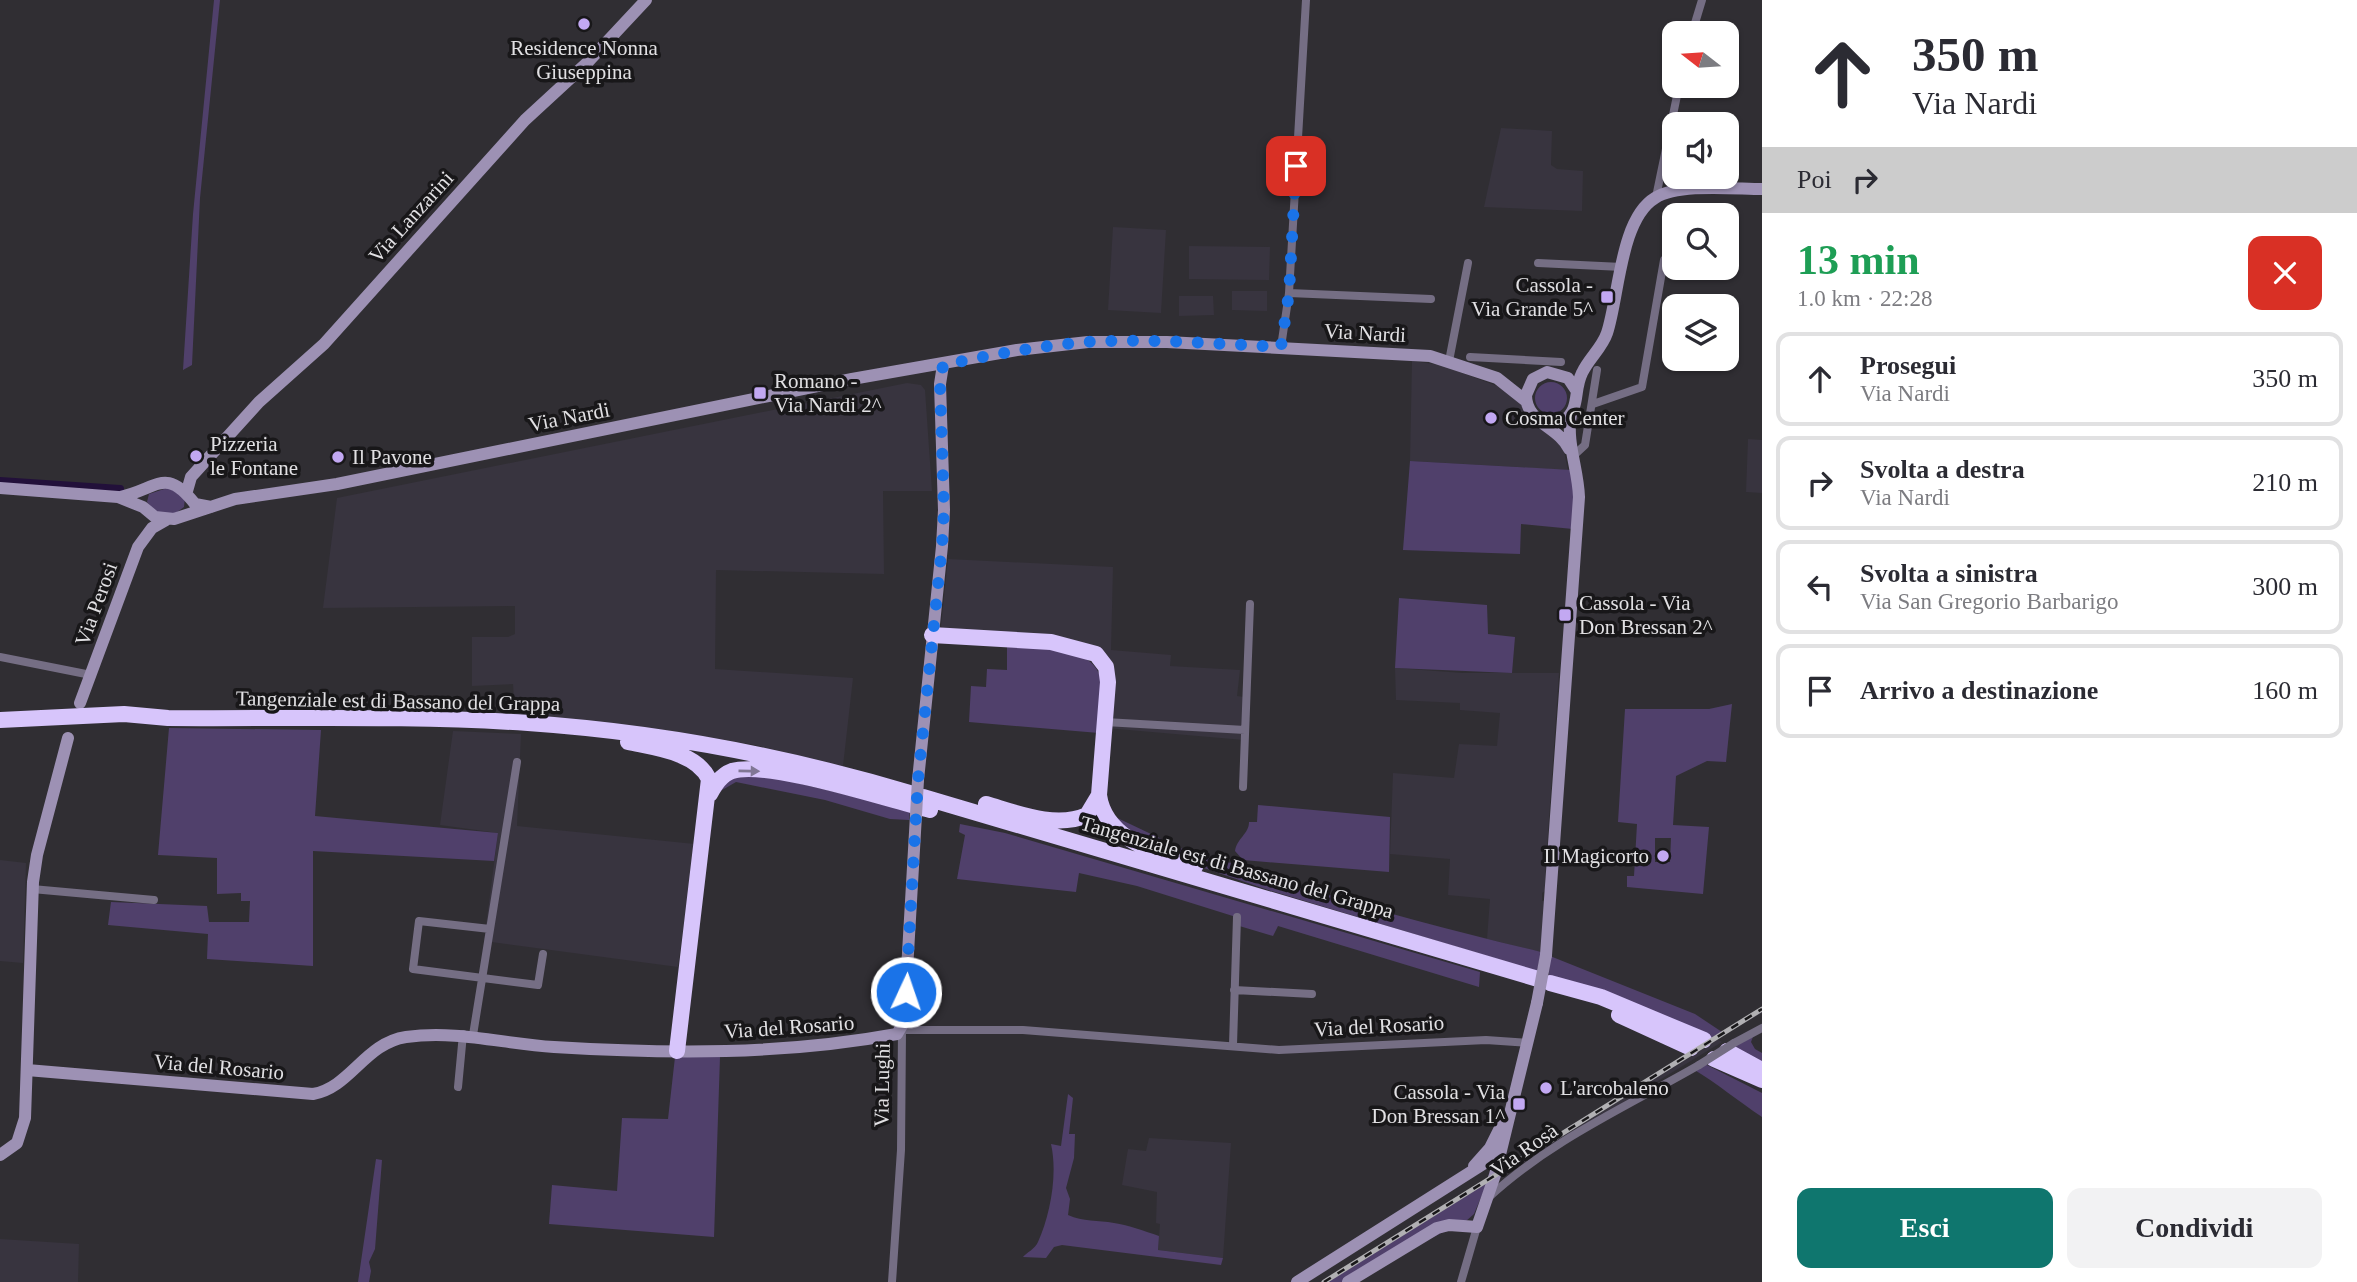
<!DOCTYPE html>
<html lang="it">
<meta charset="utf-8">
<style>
:root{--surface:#fff;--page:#f2f2f3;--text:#2b2b33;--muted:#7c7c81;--line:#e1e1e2;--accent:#0f766e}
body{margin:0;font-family:Georgia,serif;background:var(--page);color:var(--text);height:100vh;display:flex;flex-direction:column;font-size:26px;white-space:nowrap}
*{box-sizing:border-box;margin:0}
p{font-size:23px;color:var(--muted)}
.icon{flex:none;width:38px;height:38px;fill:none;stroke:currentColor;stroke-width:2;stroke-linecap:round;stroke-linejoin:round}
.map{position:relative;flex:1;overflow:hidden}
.side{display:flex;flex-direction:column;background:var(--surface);width:595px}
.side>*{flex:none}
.hud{background:#fff;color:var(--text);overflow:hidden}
.needle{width:46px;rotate:287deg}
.fabs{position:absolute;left:1662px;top:21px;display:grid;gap:14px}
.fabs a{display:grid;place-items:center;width:77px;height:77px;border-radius:14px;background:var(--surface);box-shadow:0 2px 5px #0004;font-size:35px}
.pin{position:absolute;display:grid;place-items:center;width:60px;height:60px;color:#fff;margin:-30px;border-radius:14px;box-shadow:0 4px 10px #0006}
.me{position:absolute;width:77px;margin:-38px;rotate:3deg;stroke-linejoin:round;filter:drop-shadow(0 0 5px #0008)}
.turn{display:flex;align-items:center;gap:24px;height:147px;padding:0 35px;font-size:32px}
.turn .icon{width:91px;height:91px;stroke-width:2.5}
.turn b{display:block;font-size:49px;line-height:60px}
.then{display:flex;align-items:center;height:66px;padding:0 35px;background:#0003;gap:14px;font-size:26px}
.round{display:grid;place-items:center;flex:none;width:74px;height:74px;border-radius:14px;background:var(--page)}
.summary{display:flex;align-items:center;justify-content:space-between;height:119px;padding:0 35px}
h1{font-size:42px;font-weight:700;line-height:52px;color:#1e9e55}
.primary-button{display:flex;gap:14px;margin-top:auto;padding:14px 35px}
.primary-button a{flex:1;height:80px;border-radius:14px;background:var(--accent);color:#fff;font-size:28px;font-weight:700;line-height:80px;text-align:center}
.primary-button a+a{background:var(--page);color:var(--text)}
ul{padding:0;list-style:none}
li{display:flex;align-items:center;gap:21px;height:94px;margin:0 14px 10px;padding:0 21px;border:4px solid var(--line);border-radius:14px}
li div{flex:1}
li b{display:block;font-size:26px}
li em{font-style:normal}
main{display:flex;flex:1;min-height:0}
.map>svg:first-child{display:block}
.built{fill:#38343f}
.green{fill:#50406b;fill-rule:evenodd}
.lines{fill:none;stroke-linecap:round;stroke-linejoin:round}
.canal{stroke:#22103a;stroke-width:8}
.street{stroke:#756e84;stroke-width:8}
.secondary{stroke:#9d91b4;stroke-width:12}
.highway{stroke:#d7c5fb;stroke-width:16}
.rail-casing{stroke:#b1b0b3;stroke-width:5}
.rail{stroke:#181719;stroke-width:2.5;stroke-dasharray:8;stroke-linecap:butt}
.street-bridge{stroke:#756e84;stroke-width:8}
.secondary-bridge{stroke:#9d91b4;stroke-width:12}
.oneway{fill:#817795}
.route{stroke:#1a73e8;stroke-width:12;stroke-dasharray:0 21.6}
.poi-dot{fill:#c2a8f2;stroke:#181719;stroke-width:2.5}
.labels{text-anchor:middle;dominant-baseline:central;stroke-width:7;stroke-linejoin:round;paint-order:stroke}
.poi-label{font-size:21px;fill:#e1e0e3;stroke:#181719;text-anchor:start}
.street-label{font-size:21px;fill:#e1e0e3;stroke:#181719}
</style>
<main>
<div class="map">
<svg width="1762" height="1282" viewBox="0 0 1762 1282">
<rect width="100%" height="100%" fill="#302e33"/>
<path class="built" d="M1501,128L1552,131L1551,165L1557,169L1583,171L1582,211L1484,207Z
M1113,227L1166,230L1161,313L1108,310Z
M1189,246L1270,247L1269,280L1189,279Z
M1232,291H1267V311L1232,310Z
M1179,296H1213L1214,315L1179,316Z
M1412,361L1441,365L1505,389L1521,404L1536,426L1549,432L1563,447L1568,470L1410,461Z
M907,383L921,385L925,390L932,491H883L884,574L716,570L715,669L853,678L843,766L755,745L671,731L515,715L513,684L472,686V637H508L515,634V606L323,608L337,498Z
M1748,439L1762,440V493L1746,492Z
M948,559L1113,567L1111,650L1171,655L1170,666L1240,670L1237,696L1244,697V740L1106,728L1104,662L944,630L941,626Z
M1395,668L1463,673H1559L1547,848L1543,854L1546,855L1545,891L1542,893V901H1545L1541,952L1487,939L1490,899L1448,895L1450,859L1390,854L1393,773L1454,778L1459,744L1497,746L1500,713L1460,710V703L1396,700Z
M453,731L521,734L517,826L695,844L678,967L484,941L498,833L440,825Z
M0,860L26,863L23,963L0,961Z
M1762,1007V1013L1717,1039L1722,1042L1497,1179L1499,1171Z
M1149,1138L1231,1143L1223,1258L1158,1250L1160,1224L1156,1223L1157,1192L1122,1185L1128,1149L1146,1151Z
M1488,1178L1487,1183L1328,1282H1320Z
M0,1239L79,1244L78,1282H0Z"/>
<path class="green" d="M214,0H220L200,198L192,365L183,370L193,214Z
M1535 398a16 16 0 1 1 32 0a16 16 0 1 1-32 0Z
M1410,461L1572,470L1575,482L1573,529L1521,524L1520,554L1403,550Z
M170,487L185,497L184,507L173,515L156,513L147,502L149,494Z
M1399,598L1487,605L1488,634L1515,637L1512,673L1395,668Z
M1007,647C1038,649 1096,643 1102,683C1104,698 1100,717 1099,733L969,722L971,686L986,687L987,669L1007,670Z
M1732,704L1726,762L1707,761L1676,776L1673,825L1709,827L1703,894L1627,887V876H1634L1637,824L1618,822L1625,709H1709ZM1655,838H1671L1670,862H1655Z
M169,728L321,730L315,816L498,833L494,861L313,851V966L207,959L208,934L108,925L111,902L207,906L209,922H249L250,901H241V893L217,894V858L158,855Z
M768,776L910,810L909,820L890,819L825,800L736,782L717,793L725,778Z
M1258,805L1390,817L1389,872L1243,860L1235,851C1237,838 1249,834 1249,822H1257Z
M1109,814L1191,853L1243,866L1303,889L1308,888C1384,914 1463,933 1541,952L1537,971L1268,890L1178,859L1159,851Z
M960,824L1005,833L1480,972L1479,987L1278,926L1273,936L1236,925V917L1137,886L1079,873L1076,892L957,879L965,835L959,832Z
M1550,956L1695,1014L1722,1032L1709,1039L1624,1002L1549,975Z
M1754,1034L1751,1042L1755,1049L1762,1053V1064L1730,1049Z
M675,1057H720L714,1237L549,1224L552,1185L617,1191L622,1118L668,1119Z
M1703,1063L1762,1093V1117C1738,1101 1718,1084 1693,1069Z
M1068,1094L1073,1098L1069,1134H1075L1074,1158L1066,1188L1070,1199L1068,1215C1083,1222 1098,1220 1114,1223C1129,1225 1144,1231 1159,1236L1158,1250L1223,1258L1221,1265L1062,1245L1054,1247L1046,1258L1023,1257C1026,1253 1035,1249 1038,1242C1050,1215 1058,1175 1051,1144L1061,1146Z
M376,1159L382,1160L375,1249L369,1262L371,1271L369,1282H358Z
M1487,1183L1474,1214L1466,1221L1342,1282H1328Z"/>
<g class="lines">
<path class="canal" d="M0,481L120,489"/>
<path class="street" d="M1692,33L1702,0
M1656,197L1679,86
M1538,263L1622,267
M1289,293L1431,299
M1281,347L1289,293L1306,0
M1470,357L1561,362
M1449,361L1468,263
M1593,404L1642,387L1664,260
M1572,457L1585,445L1597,370
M0,657L91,675
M1105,722L1245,730
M1243,787L1250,604
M32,889L154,900
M490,929L419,921L413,969L538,985L543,954
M1234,990L1312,994
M473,1035L517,762
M1734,1043L1762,1028
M1233,1045L1237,917
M458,1087L463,1034
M1488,1198C1549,1141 1628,1106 1699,1065
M892,1282L901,1150L902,1030H1023L1279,1050L1486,1040L1528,1043
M1461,1282L1477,1227"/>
<path class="secondary" d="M1541,422L1563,421C1581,409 1573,391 1582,373C1589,358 1602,348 1607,333C1619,297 1620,219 1655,198C1679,183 1734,189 1762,189
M1569,449C1558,426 1526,423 1526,395L1533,379L1547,372L1568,378L1576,390
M0,488L118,497L143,507L155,517L174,519L235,499L337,484L852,379L1017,350L1088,342H1167L1430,356L1497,378L1526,401
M187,491L191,477L259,402L324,344L525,120L588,62L646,0
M120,497C158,489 165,466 195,504L211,507
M80,703L138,547L152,528L166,520
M918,780L942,546L944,510L940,384L943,365
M1546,955L1579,497C1578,468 1566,443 1571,414
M27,1070L313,1094C350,1088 365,1043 406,1037C458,1030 503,1044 554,1047C669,1054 783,1055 897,1034L904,1022L916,815
M0,1155L17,1143L25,1118L33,882L37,855L68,738
M1474,1166L1490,1148L1501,1126
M1297,1282L1499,1154
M1348,1282L1437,1228L1449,1225L1477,1227L1495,1175L1537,1003"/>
<path class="highway" d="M932,635L1051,642L1096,654L1106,667L1108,682L1099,795C1105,840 1158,853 1195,867
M0,720L124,714L168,718C287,719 409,715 528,723C659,732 787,756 913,794
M628,742C655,748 696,752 709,779L677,1051
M710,794C715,785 721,775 732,771C769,760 889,800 930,810
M923,797L1538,979
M986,804C1017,813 1056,829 1087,815L1099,795
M1550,983L1601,997L1704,1040
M1619,1015L1691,1048
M1727,1051L1762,1070
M1714,1059L1762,1080"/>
<defs>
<path id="rail" d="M1324,1282L1762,1009"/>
</defs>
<use href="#rail" class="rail-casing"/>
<use href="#rail" class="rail"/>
<path class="street-bridge" d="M1699,1065L1734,1043"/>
<path class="secondary-bridge" d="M916,815L918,780
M1537,1003L1546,955"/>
</g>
<defs><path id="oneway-solid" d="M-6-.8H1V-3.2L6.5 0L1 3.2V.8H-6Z" transform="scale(1.75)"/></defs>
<use class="oneway" href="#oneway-solid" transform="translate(749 771) rotate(1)"/>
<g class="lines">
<path class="route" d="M906,992L918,780L942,546L944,510L940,384L943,365C991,355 1038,346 1087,342C1151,338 1217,344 1281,347L1289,293L1296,166"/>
</g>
<g class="poi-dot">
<circle cx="584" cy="24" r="7"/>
<rect x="1600" y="290" width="14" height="14" rx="3.5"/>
<rect x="753" y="386" width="14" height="14" rx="3.5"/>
<circle cx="1491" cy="418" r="7"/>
<circle cx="196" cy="456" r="7"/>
<circle cx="338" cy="457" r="7"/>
<rect x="1558" y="608" width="14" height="14" rx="3.5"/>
<circle cx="1663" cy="856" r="7"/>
<circle cx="1546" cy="1088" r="7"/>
<rect x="1512" y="1097" width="14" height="14" rx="3.5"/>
</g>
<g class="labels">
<g class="poi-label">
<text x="584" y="48" text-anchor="middle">Residence Nonna<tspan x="584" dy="24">Giuseppina</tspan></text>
<text x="1593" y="285" text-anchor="end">Cassola -<tspan x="1593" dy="24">Via Grande 5^</tspan></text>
<text x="774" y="381">Romano -<tspan x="774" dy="24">Via Nardi 2^</tspan></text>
<text x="1505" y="418">Cosma Center</text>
<text x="210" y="444">Pizzeria<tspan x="210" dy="24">le Fontane</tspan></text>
<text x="352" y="457">Il Pavone</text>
<text x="1579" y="603">Cassola - Via<tspan x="1579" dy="24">Don Bressan 2^</tspan></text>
<text x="1649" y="856" text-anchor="end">Il Magicorto</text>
<text x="1560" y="1088">L'arcobaleno</text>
<text x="1505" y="1092" text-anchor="end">Cassola - Via<tspan x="1505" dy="24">Don Bressan 1^</tspan></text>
</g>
<g class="street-label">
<text transform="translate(411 217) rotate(-48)">Via Lanzarini</text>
<text transform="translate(1365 333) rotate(3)">Via Nardi</text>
<text transform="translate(569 417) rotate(-11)">Via Nardi</text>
<text transform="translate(96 604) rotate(-70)">Via Perosi</text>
<text transform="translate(398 701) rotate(1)">Tangenziale est di Bassano del Grappa</text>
<text transform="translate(1237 867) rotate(16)">Tangenziale est di Bassano del Grappa</text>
<text transform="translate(1379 1026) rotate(-3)">Via del Rosario</text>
<text transform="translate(789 1027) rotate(-4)">Via del Rosario</text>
<text transform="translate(219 1067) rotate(5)">Via del Rosario</text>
<text transform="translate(882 1085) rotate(-89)">Via Lughi</text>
<text transform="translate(1524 1150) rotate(-35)">Via Rosà</text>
</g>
</g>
</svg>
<div class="fabs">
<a><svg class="needle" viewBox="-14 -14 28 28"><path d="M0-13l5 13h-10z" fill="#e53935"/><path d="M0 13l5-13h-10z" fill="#7c7c81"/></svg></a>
<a><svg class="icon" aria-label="sound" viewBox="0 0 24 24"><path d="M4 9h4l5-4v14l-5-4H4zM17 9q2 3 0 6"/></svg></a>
<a><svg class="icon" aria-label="search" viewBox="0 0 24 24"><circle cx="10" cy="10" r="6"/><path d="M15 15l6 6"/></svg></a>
<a><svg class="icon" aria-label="layers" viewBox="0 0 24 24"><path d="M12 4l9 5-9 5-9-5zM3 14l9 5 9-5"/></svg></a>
</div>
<div class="pin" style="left:1296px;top:166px;background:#d93025"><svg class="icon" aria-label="arrive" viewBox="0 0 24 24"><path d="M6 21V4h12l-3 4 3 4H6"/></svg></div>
<svg class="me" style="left:906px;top:992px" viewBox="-20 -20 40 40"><circle r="17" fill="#1a73e8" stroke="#fff" stroke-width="3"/><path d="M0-11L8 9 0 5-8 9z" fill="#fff"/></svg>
</div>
<section class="side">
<div class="hud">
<div class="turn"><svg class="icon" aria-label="ahead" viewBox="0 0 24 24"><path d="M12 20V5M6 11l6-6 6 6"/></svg><div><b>350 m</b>Via Nardi</div></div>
<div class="then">Poi<svg class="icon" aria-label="right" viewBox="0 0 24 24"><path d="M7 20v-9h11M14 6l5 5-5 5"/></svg></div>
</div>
<div class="summary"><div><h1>13 min</h1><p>1.0 km · 22:28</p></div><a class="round" style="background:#d93025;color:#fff"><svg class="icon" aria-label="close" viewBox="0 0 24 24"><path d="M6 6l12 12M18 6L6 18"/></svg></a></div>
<ul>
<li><svg class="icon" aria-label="ahead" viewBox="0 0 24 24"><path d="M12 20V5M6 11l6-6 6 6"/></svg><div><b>Prosegui</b><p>Via Nardi</p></div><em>350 m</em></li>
<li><svg class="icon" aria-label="right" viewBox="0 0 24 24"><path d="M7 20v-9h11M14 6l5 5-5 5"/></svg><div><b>Svolta a destra</b><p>Via Nardi</p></div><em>210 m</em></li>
<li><svg class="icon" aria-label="left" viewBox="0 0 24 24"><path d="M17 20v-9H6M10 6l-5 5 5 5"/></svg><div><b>Svolta a sinistra</b><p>Via San Gregorio Barbarigo</p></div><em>300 m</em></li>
<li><svg class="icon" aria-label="arrive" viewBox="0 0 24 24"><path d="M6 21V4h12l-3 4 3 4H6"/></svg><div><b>Arrivo a destinazione</b></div><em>160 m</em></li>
</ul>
<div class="primary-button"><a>Esci</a><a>Condividi</a></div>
</section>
</main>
